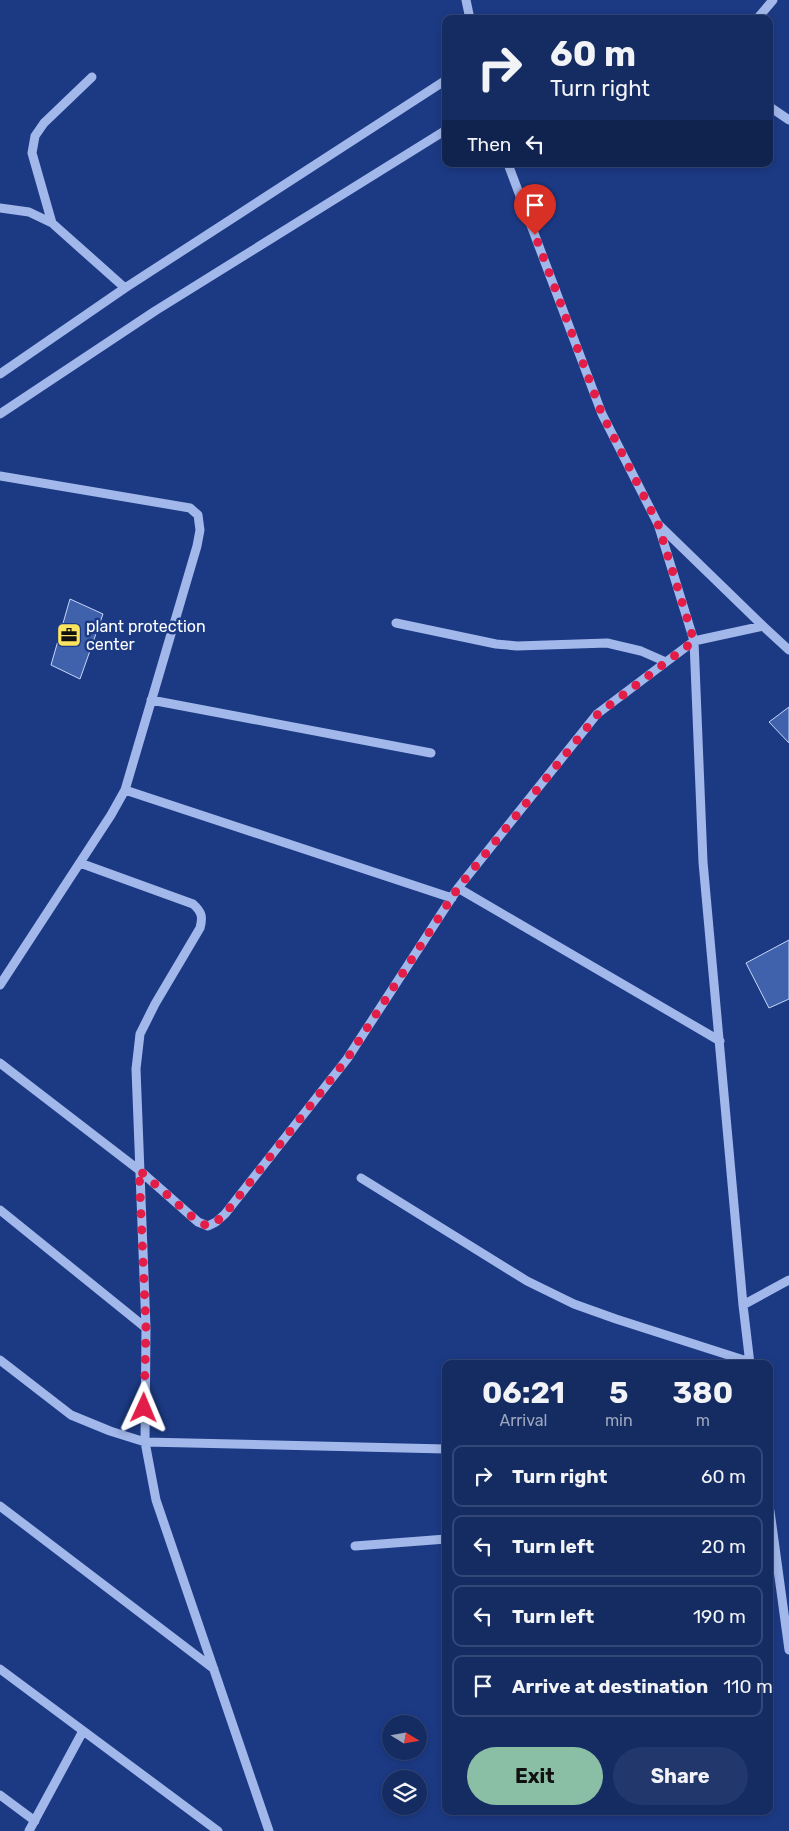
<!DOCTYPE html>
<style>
:root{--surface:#152c63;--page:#22386c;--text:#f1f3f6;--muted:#9da7be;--line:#344878;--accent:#8abfa5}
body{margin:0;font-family:Rubik,sans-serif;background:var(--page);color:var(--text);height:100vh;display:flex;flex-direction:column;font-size:19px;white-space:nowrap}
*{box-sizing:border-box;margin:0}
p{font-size:16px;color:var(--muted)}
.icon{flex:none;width:28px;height:28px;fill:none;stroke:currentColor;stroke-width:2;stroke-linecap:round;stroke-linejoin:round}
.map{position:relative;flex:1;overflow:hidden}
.side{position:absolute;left:442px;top:1360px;width:331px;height:455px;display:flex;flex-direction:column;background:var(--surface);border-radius:10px;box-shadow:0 2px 8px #0003,0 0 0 1px var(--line)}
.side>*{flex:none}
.guide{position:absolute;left:442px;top:15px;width:331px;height:152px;border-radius:10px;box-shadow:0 2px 8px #0003,0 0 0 1px var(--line);background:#152c63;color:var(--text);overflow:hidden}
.needle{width:32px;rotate:101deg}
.tools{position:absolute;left:382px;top:1715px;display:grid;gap:10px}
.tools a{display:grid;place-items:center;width:45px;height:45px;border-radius:50%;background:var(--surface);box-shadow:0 2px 8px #0003,0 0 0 1px var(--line);font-size:25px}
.pin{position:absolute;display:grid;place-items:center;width:42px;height:42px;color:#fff;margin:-51px -21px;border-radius:50% 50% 50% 0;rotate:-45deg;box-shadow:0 0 5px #0007}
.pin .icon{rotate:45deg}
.me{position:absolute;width:55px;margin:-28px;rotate:1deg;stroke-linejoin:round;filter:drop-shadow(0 0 4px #0008)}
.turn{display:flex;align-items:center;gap:18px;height:105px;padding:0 25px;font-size:22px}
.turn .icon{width:65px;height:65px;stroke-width:2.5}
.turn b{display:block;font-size:35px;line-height:42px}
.then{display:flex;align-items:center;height:48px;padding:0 25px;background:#0003;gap:10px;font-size:19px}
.eta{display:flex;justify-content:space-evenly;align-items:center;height:85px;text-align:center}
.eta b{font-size:30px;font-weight:700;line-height:35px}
.cta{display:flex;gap:10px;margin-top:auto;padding:10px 25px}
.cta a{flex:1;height:58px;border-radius:30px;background:var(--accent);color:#111;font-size:20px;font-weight:700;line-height:58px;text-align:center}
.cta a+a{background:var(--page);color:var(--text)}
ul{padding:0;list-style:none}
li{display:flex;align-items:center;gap:15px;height:62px;margin:0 10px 8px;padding:0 15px;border:2px solid var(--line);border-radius:10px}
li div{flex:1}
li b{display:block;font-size:19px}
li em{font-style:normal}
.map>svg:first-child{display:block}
.building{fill:#4061ab;stroke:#c7d6f8}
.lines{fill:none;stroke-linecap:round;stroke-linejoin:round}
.minor{stroke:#a2b8ea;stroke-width:9}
.route{stroke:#e11d48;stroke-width:9;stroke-dasharray:0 16.2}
.labels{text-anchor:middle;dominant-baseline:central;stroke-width:5;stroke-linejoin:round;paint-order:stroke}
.poi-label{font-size:16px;fill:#fff;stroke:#1c3a84;text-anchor:start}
</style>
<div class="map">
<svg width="789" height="1831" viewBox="0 0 789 1831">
<rect width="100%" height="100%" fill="#1c3a84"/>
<path class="building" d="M70,599L103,614L80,679L51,665Z
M789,707V743L769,722Z
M789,940V999L769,1008L746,963Z"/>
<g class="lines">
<path class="minor" d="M466,0L470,19
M757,19L773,0
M770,107L789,120
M508,164L602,414L658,524L694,641L703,862L743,1305L750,1364
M0,208L29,212L52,223L125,288
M52,223L32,153L35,136L44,123L92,77
M0,374L125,288L446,80
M0,414L155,311L446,130
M0,476L190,508L198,515L200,530L197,546L125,790L111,815L0,985
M660,526L763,626
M396,623L496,644L517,646L607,643L641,651L666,662
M151,700L431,753
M125,790L452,898
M80,863L193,904C202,912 203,917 200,928L155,1004L140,1034L136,1069L146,1328L145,1442L156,1500L269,1831
M458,888L597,714L694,641L763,626L789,650
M0,1063L139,1170L198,1222L208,1226L216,1222L225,1214L347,1059L458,888L720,1041
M361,1178L527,1281L574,1304L616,1319L750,1362
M0,1210L146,1328
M743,1305L789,1280
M0,1360L71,1415L110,1431L145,1442L446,1449
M0,1506L214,1669
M770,1511L789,1650
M355,1546L446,1539
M0,1669L218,1831
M0,1795L35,1821
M29,1831L83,1731"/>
</g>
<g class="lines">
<path class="route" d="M144,1408L146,1328L139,1170L198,1222L208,1226L216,1222L225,1214L347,1059L458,888L598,714L694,641L658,524L602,414L535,235"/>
</g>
<defs>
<symbol id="office-square" viewBox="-11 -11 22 22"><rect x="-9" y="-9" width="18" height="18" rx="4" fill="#fbe560" stroke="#1c3a84"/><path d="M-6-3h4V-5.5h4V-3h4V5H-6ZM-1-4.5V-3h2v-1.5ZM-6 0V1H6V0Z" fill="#111"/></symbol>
</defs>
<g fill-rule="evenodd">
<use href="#office-square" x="55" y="621" width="28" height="28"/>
</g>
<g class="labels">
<g class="poi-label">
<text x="86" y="626">plant protection<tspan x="86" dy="18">center</tspan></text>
</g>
</g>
</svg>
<div class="tools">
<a><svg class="needle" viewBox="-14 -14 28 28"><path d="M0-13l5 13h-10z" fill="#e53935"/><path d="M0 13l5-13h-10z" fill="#9da7be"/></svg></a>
<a><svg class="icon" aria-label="layers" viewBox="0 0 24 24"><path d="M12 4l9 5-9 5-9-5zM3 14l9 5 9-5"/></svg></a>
</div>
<div class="pin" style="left:535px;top:235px;background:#d93025"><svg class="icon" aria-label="arrive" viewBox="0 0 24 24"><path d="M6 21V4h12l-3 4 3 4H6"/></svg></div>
<svg class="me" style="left:144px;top:1408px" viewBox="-20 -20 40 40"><path d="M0-17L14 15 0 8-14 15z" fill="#e11d48" stroke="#fff" stroke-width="4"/></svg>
<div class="guide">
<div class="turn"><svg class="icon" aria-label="right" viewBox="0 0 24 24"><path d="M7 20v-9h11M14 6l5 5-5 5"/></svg><div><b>60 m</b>Turn right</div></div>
<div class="then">Then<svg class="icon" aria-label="left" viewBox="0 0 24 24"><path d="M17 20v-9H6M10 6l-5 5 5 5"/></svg></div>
</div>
<section class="side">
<div class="eta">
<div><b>06:21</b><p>Arrival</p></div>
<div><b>5</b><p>min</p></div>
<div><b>380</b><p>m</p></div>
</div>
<ul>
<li><svg class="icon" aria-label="right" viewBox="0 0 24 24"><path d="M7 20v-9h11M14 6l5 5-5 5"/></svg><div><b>Turn right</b></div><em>60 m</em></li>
<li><svg class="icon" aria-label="left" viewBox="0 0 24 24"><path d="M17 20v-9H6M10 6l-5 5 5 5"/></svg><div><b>Turn left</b></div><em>20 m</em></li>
<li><svg class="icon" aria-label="left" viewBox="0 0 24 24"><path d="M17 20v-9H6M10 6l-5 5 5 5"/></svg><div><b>Turn left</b></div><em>190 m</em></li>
<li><svg class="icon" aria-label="arrive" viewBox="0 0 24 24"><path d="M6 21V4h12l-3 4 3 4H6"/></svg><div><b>Arrive at destination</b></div><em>110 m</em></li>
</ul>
<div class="cta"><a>Exit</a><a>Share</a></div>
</section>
</div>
